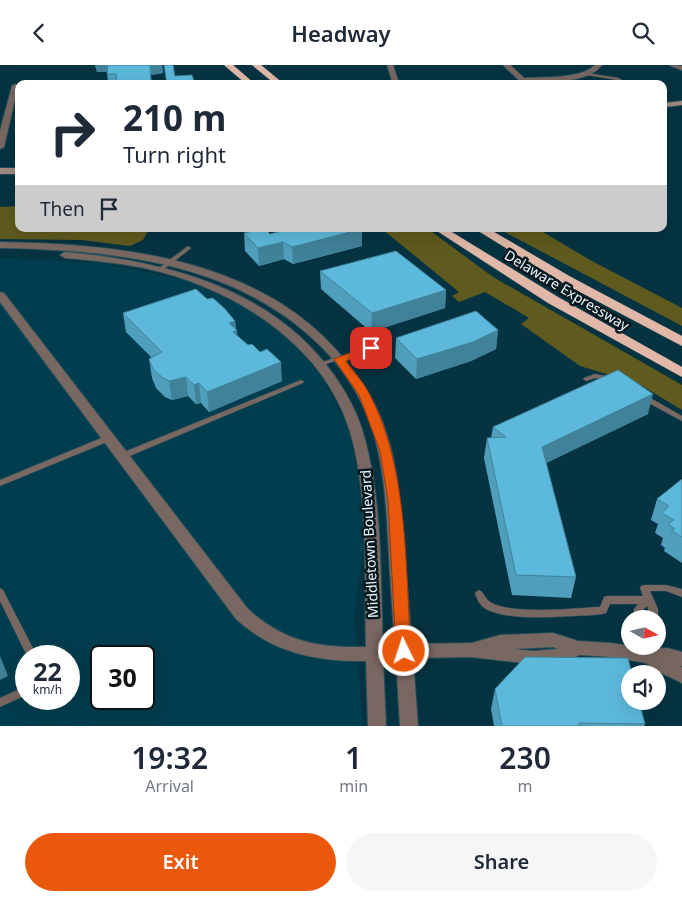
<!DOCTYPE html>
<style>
:root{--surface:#fff;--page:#f6f6f7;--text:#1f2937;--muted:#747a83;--accent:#ea580c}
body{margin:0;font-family:"Noto Sans",sans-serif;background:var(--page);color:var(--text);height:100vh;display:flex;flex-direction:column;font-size:19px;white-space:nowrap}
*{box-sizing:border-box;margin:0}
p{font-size:16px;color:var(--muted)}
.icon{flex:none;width:28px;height:28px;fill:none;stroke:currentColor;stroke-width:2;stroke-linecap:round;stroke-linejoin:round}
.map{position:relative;height:661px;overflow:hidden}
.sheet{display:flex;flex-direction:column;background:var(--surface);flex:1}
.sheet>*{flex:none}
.top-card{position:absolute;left:15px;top:15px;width:652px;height:152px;border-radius:10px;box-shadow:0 5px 20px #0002;background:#fff;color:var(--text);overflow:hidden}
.needle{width:32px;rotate:98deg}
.fabs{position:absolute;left:621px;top:545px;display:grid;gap:10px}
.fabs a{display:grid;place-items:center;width:45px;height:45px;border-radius:50%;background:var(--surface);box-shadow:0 5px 20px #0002;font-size:25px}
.speed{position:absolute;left:15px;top:580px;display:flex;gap:10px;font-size:25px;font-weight:700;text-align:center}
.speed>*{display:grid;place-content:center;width:65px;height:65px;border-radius:50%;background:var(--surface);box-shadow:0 5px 20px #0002;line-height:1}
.speed small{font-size:12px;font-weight:400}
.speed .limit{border:2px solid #111;border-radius:8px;background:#fff;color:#111}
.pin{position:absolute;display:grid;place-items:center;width:42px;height:42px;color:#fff;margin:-21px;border-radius:10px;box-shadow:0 2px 8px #0006}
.me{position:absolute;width:55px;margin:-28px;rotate:356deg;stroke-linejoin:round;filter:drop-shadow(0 0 4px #0008)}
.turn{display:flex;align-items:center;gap:18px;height:105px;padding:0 25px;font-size:22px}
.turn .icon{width:65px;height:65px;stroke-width:2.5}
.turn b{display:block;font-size:35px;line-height:42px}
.then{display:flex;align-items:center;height:48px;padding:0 25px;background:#0003;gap:10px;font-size:19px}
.eta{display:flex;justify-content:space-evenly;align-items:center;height:85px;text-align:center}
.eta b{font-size:30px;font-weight:600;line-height:35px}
.cta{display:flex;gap:10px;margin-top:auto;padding:10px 25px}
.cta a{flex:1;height:58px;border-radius:30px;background:var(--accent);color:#fff;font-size:20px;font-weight:600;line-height:58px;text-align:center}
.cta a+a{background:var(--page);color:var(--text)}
header{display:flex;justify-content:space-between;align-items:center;height:65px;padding:0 25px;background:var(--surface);font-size:22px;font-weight:600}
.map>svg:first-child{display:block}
.built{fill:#003d4e;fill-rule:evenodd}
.forest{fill:#5f5a1d}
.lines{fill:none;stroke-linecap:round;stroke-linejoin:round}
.service-casing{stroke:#254f5b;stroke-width:1}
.minor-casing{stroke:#254f5b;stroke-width:2}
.secondary-casing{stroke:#254f5b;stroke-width:2}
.motorway-casing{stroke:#254f5b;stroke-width:1}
.service{fill:#796861;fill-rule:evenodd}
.minor{fill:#796861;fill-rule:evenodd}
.secondary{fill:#a3897e;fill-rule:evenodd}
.motorway{fill:#e1b8a7;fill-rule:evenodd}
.wall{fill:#4f9fbc}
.shaded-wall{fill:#408299}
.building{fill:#5cb9db;stroke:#408299}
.route{fill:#ea580c;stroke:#983908}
.labels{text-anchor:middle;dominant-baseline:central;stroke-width:5;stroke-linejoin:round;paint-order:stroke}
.street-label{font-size:14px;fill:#eaf8fd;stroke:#07181f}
</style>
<header><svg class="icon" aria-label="back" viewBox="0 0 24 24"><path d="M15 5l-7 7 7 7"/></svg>Headway<svg class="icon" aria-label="search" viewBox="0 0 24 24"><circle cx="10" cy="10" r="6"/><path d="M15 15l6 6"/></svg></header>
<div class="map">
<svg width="682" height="661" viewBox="0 0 682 661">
<rect width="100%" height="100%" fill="#053341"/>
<path class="built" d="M0,193L102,198L184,215L234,234L272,259L303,288L325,318L348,363L358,410L364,477L354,553L363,661H0ZM26,591H69V634H26ZM101,591H144V634H101Z"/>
<path class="forest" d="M19,141V164H149L143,175L130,181L81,175L0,174V142Z
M382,164H428L493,212L682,320V345L639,319L580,301L521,259L529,253L485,227L459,237L452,231L459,227Z
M499,164H538L590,195L682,243V261Z"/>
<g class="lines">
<defs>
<path id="service" d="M587,8L619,13L627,19H622L617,15L586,10L585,9Z
M188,181L191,183L190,184L163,205H159V203Z
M371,281L374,283L373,284L323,300L321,301L318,299L319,298Z
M595,309L612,312L615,314L612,316L595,313L586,316L583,314L584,313Z
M301,315L303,316L304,317L303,318L125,393H119L118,391L119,389Z
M643,331H647L682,351V356L643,335L642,333Z
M106,371H112L113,373L112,375L0,421V415Z
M644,520H666L682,524V532L666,526H650L658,544V554H648V544L647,541L643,545V554H633L634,544L638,539H610L606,548C596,551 585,550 575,551C553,552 501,556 483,542C479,539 477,533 475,529L476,527L479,525L482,527C485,531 487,536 492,538C513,549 571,544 595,542H600L604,532L607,531H643L640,523L641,521Z
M0,523L3,525L37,591H27L0,536Z
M26,621V630L0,642V633Z"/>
<path id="minor" d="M387,0H393L399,19H393Z
M503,0H510L524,13C543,12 582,14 595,0H602C587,19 551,16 529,17L530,19H523Z
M670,0L682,1V5L671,1Z
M15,19L18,21L4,82L0,84V66L12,21Z
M0,177C127,179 274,195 354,307C369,327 380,346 387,370C398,404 400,438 403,474C406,509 409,544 412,579L472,578L500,570L553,568L578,576L611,578L650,584L667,583L682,587V601H680L682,602V618L657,606L646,598L611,592L580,590L561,598L542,600L471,592L413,593L418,661H400L396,595H383L386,661H368L366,596C317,597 273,588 236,554L0,237V227L4,228L248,544C284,577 318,583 366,582C364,515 369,430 350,367C323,277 231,222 144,203C118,198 91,195 65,193L60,190L65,187C166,196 272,223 334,310C347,329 358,348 364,371C383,438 380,512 383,581L395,580C392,545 390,510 388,475C386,439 384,405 374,370C363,332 341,299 312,273C228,196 109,185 0,183ZM553,582L558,584L533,586L514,584Z"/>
<path id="secondary" d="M682,36V40L664,42V38Z
M0,103H19V109H0Z"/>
<path id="motorway" d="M224,0H233L255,19H246Z
M252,0H261L284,19H275Z
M434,164H447L558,232L682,302V312L548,238Z
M475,164H489L571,212L682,271V281L563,218Z"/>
</defs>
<use href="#service" class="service-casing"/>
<use href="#minor" class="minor-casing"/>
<use href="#secondary" class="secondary-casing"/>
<use href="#motorway" class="motorway-casing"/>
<use href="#service" class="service"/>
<use href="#minor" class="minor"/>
<use href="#secondary" class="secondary"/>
<use href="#motorway" class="motorway"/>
</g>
<path class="wall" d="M95,0H162L163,8L151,10L152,19L108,18L107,7H97Z
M244,168L270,169L362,181L293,199L284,194L259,201L245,186Z
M320,206L446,225L445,243L371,267L321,224Z
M207,234L235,256L237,271L248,280L282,316L209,347L201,338L196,339L188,331L172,335L165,332L156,323L152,313L149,294L151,292L126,267L123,248Z
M498,265L496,284L471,296L416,314L395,293L396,273Z
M648,349L546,398L576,512L571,533L512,530L484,393L487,373H491L493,362Z
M682,414V498L664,486L665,483L661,480L663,473L655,468L658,459L651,455L657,434Z
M495,624L645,659L644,661H494L491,644Z"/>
<path class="shaded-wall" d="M95,0H108L109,7H97Z
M150,0H162L163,8L151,10L152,19Z
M196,164H206L196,166Z
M362,164V181L293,199L292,182Z
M283,177L284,194L259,201L258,183Z
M446,225L445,243L371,267L372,248Z
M235,256L236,265H237L239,284L229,258Z
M498,265L496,284L471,296L416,314L417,294Z
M281,297L282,316L209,347L207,327Z
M186,312L188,331L172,335L169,316Z
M199,318L201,338L196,339L194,320Z
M653,329L648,349L538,402L542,382Z
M0,591L8,611L0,615Z"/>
<path class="building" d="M108,0H152H150L151,19H117L116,9H107Z
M164,0H173L175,11L192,10L195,19H167Z
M263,164H265L270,169L289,164H362L292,182L283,177L258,183L244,168Z
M396,186L446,225L372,248L320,206Z
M196,224L207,234L213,233L225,244L235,256L229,258L237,265L233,267L248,280L252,279L260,287L267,284L281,297L207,327L199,318L194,320L186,312L169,316L162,312L153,304L149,294L162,287L123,248Z
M476,246L498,265L473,277L417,294L396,273Z
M618,305L653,329L542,382L576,512L516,510L487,373L506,372L493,362Z
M682,414V472L671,465L675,464L668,459L674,455L662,448L669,441L657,434Z
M525,592L628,593L632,609H630V636H639L645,659L579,658V661H502L495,624Z"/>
<path class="route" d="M371,280L375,281V285L346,296C354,307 364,318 370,330C409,405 405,503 411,586L409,591L404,593L398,591L396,586L388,435L380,386L359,330L334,294Z"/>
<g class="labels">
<g class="street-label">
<text transform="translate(567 225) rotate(31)">Delaware Expressway</text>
<text transform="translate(369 479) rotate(-93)">Middletown Boulevard</text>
</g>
</g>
</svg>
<div class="fabs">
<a><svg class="needle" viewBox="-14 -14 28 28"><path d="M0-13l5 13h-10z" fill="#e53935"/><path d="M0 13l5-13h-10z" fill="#747a83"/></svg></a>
<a><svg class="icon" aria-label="sound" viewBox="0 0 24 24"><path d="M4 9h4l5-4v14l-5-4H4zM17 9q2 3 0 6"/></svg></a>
</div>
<div class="speed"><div>22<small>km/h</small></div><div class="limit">30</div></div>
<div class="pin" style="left:371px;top:283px;background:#d93025"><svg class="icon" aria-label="arrive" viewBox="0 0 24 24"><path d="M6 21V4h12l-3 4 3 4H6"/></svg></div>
<svg class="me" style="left:404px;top:586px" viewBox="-20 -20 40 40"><circle r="17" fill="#ea580c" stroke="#fff" stroke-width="3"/><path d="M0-11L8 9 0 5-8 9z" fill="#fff"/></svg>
<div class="top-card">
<div class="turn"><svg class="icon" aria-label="right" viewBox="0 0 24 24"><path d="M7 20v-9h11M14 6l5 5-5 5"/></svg><div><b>210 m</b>Turn right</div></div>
<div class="then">Then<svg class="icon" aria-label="arrive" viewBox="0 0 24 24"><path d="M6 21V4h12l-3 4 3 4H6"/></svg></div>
</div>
</div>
<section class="sheet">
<div class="eta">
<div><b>19:32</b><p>Arrival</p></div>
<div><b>1</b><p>min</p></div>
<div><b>230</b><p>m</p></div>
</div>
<div class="cta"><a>Exit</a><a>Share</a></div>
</section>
